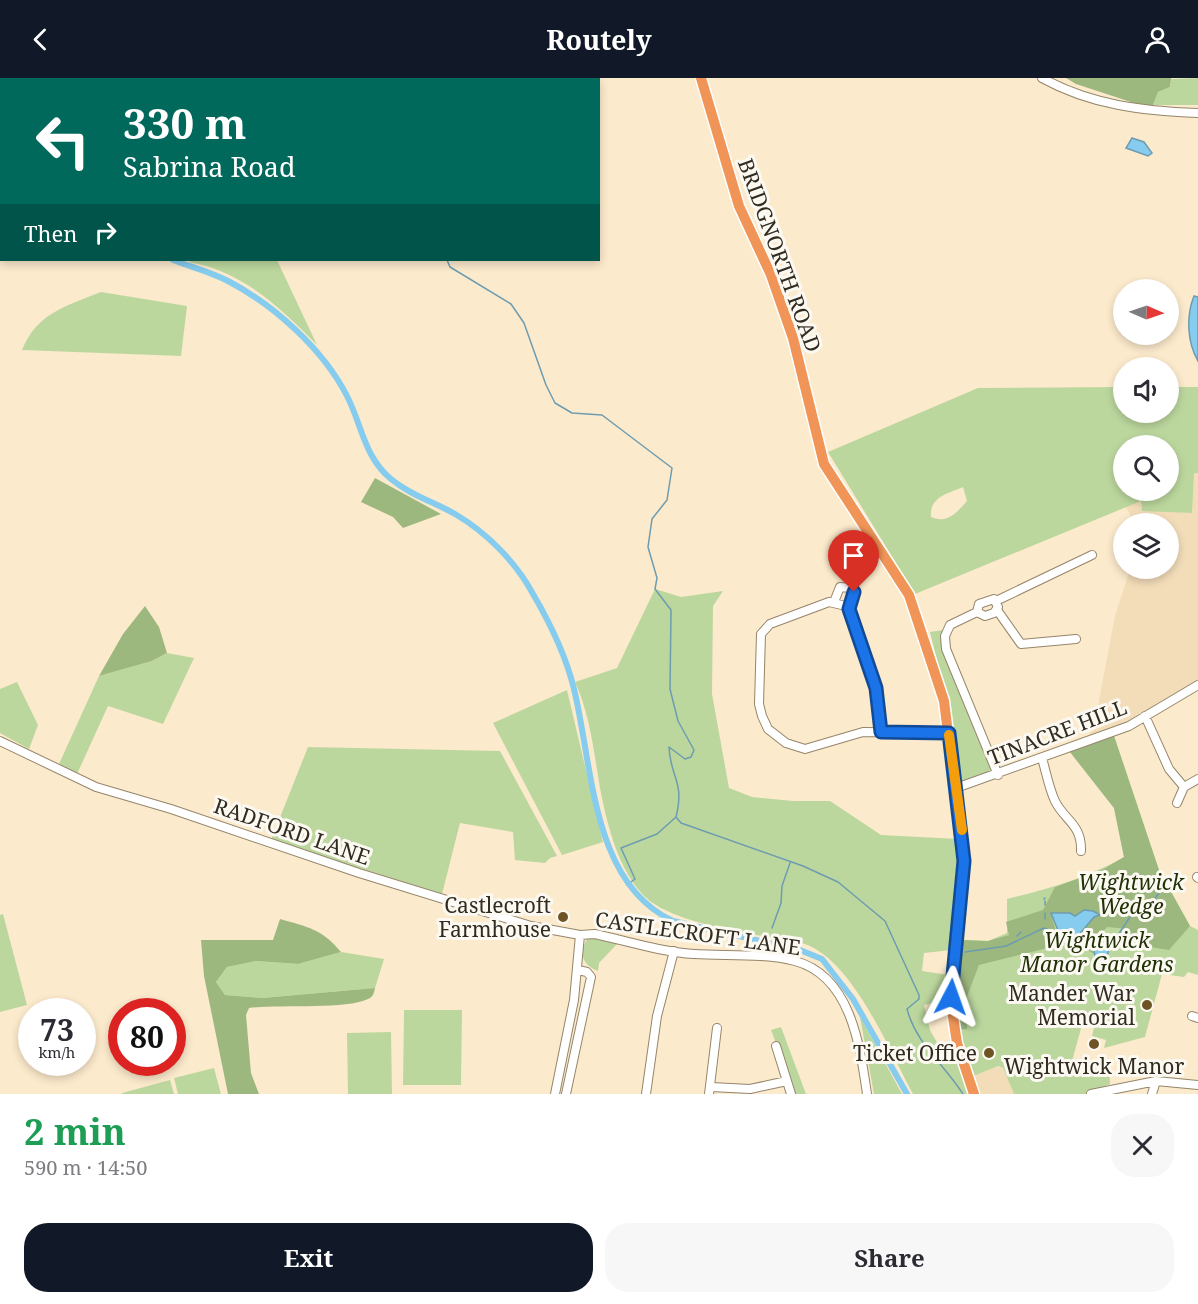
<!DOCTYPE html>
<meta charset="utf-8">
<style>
:root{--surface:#fff;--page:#f7f7f7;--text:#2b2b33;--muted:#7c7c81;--accent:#111827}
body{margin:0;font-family:"Noto Serif",serif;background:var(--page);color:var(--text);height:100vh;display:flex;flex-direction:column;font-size:22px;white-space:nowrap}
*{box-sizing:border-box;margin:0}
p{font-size:20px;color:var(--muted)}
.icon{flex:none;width:33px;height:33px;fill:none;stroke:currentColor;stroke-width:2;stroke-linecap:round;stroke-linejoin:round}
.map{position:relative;height:1016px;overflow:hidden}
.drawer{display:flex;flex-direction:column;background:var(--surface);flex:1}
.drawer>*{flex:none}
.hud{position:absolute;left:0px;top:0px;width:600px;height:183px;box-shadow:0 3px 9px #0003;background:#00695c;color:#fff;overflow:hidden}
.needle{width:39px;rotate:92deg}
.fabs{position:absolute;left:1113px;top:201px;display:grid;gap:12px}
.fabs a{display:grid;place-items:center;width:66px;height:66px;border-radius:50%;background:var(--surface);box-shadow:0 3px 9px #0003;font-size:30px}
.speed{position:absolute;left:18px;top:920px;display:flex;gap:12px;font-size:30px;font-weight:700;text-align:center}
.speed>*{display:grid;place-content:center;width:78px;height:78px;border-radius:50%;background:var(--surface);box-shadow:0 3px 9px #0003;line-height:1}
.speed small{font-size:15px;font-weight:400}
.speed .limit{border:9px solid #d22;background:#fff;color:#111}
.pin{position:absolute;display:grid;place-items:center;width:51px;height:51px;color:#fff;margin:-62px -26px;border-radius:50% 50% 50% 0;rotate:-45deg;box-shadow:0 0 6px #0007}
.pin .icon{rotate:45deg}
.me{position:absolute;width:66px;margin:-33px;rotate:4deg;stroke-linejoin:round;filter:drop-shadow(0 0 4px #0008)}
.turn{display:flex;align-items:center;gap:21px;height:126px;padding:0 24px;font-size:27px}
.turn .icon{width:78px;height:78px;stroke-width:2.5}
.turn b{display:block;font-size:42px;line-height:51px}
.then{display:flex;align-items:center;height:57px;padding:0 24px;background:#0003;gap:12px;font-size:22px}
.round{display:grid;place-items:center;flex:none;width:63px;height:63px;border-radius:24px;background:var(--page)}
.head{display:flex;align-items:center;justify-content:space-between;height:102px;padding:0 24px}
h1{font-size:36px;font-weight:700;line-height:45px;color:#1e9e55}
.primary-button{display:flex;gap:12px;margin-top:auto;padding:12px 24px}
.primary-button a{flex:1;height:69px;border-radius:24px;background:var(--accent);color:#fff;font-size:24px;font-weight:700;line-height:69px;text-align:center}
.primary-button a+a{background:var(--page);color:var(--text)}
header{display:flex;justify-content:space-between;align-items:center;height:78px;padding:0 24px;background:var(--accent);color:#fff;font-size:27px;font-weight:700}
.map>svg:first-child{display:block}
.built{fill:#f3ddb9}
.green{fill:#bcd79e;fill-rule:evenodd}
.forest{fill:#9db87e}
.water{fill:#86ccee;stroke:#6d9cb0;stroke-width:1.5}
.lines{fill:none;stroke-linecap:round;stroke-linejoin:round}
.stream{stroke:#6d9cb0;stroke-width:1.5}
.canal{stroke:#86ccee;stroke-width:6}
.minor-casing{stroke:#95856a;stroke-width:10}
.highway-casing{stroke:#fff;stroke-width:13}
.minor{stroke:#fff;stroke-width:8}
.highway{stroke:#f09557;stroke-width:10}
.route-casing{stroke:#114b97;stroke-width:15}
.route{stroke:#1a73e8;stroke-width:10}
.slow{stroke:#f59e0b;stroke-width:10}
.poi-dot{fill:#6e5325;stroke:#fcf9f3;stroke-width:2}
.labels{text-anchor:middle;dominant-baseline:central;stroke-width:6;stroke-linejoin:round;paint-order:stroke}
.street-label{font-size:21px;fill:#322c20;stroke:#fcf9f3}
.park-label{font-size:21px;font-style:italic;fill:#203106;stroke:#fcf9f3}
.poi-label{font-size:21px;fill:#322c20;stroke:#fcf9f3;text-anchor:end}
</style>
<header><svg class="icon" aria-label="back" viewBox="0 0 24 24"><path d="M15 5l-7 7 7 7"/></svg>Routely<svg class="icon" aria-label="person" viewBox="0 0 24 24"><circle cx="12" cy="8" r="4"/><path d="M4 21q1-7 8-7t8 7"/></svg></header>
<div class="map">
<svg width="1198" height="1016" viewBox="0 0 1198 1016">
<rect width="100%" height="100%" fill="#fceacc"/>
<path class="built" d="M1198,395V605L1126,648L1117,647V651L1091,660L1089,656L1099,646V622L1115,538L1130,491L1168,490V446L1135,445L1125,428L1141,423L1142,432Z
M993,988L1003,990L1014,1016H979L971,999Z"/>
<path class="green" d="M1198,0V27H1153L1158,14L1170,9L1171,1Z
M194,182H277L317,267C281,230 242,193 189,184Z
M101,214L187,228L181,278L22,272C37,235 66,228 101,214Z
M1123,309L1124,334H1168L1169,309H1198V395L1194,396L1192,435L1142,433L1141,423L915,516L828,374L978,310ZM1124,368H1168V412H1124ZM963,409L967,423C956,435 948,446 931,439C929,418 950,415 963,409Z
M655,511L681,519L723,513L713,528L712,616L729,710L752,719L793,723H830L881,757L958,761L960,775L952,872L924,875L922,893L949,897L946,922L924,927L930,952L947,982L957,981L969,1016H913C889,972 853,883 805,866C763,857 691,849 656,827C621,806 607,747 600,710C594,675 590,636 575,604L617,590Z
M943,552L944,573L994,696L962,706L959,703L952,642L930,554Z
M167,575L194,580L163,646L108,628L77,696L59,686L99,598L152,583Z
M17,604L38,647L29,671L0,655V611Z
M567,612L603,764L562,777L493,645Z
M1114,658L1159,792L1190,848L1198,852V897L1188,894L1184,899L1162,896L1145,959L1104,970L1106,962L1092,958L1094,949L1083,943L1071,987L1075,981L1109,985L1110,1006L1086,1016H1014L1003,990L998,988L971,999L960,952L961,862L988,863L1007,855V821C1048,811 1087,800 1124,779L1114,730L1070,674Z
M308,669L500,673L557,778L550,780L545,785L515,782L513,754L460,745L442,816L271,762Z
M3,836L27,927L0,934V837Z
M588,860L619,864L599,885L598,893C582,887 578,874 588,860Z
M341,874L384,881L375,910L262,920L225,917L216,904L227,889L256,883L298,886Z
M404,932H462L461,1007H403Z
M860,939L902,1016H874Z
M781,949L806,1016H795L771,952Z
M391,954L392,1016H348L347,955Z
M214,990L221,1016H178L174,1000Z
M170,1002L174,1016H122V1015Z"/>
<path class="forest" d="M1066,0H1171V1L1170,9L1158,14L1153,27L1143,28L1076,6Z
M375,400L441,436L403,450L393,439L361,424Z
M145,528L159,549L167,575L152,583L99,598L123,556Z
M1114,658L1159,792L1190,848L1169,872L1126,865L1128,851L1107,849L1093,865L1094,876L1074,863L1094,839L1099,838L1051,836L1060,867L979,887L966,921L967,951L960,952L956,925L961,862L988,863L1009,857L1006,844L1043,832L1055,809L1102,792L1124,779L1114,730L1070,674Z
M280,841C308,849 322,851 341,874L298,886L256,883L227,889L216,904L225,917L262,920L375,910C374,915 373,919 368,921C345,932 279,926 249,930L246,937L251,995L259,1016H228L204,898L201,862H273Z"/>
<path class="water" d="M1132,60L1144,64L1152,75L1148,78L1126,70Z
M1194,218L1198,219V283C1187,264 1186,238 1194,218Z
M1084,832L1093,833L1100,837L1094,839L1073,864L1063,865L1051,835H1070L1075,838Z
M1103,858L1109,860L1108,876L1095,879L1093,865L1097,859Z"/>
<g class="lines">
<path class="stream" d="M392,0V2
M447,182L450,189L511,226L524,245L546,307L555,325L572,335L602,337L672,390L667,422L652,441L648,469L657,500L655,511L671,532L670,611L678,643L694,672L691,679L685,681L669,669C670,699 685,703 676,739L681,745L803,788L838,804L885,843L919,917V921L907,931C916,966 945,987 963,1016
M627,807L635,801L621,770L657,756L676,739
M1044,821L1045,820
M1045,823V827
M1045,841V835
M772,850L781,825L782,808L790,785
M1081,854L1095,863
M1017,858L1021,854
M1110,869L1132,836L1154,822L1163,809
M965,874L1006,868L1044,850L1051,853L1054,865L1062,864"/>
<path class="canal" d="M0,115H2
M173,182C191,189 211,194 228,203C274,227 323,271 347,318C362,347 364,379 391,401C410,417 434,424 455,436C486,454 516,484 533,516C550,545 566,578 574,611C593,688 591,805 673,843L800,872L822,881L853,921L907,1016"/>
<defs>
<path id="minor" d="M1042,0C1091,27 1143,33 1198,35
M994,521L998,529L994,535L985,538L977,534L979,526Z
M996,523L1092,477
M834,524L840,509L851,510L854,518L849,531
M997,532L1021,566L1076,561
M977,534L950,547L945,558L946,571L998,697
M1145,638L1169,691L1184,709
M881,654L876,610L846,528L829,524L770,546L761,556L759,626L762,638L768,651L786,665L805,671L863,654L949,655
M0,663L96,709L171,731L359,795L531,848L580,857L595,856C627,863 661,874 694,876C727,878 763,875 795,883C851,898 860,968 867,1016
M1042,680C1046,694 1049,710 1055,723C1064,742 1082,746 1081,773
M956,710L1129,648L1198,607
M1177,725L1184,709L1198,701
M1197,799L1198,800
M1192,938L1198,940
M776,968L791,1016
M711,1009L750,1011L787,1003
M555,1016L574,922L580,857
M566,1016L591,899L587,894L578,892
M646,1016L657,938L674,873
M709,1016L717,950
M1091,1016L1156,1003L1198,1007
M1152,1016L1156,1003"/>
<path id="highway" d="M701,0L739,128L771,197L793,260L824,386L909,517L944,623L964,783L951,926L957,965L974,1016"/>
</defs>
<use href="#minor" class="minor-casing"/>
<use href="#highway" class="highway-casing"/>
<use href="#minor" class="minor"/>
<use href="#highway" class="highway"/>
</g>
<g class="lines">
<defs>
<path id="route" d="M854,514L849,531L876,610L881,654L949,655L964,783L951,919"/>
</defs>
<use href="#route" class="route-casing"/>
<use href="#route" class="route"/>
<path class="slow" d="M949,657L962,752"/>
</g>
<g class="poi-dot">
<circle cx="563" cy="839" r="6"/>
<circle cx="1147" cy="927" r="6"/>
<circle cx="1094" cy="966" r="6"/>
<circle cx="989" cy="975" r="6"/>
</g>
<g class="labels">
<g class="street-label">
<text transform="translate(780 177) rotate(70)">BRIDGNORTH ROAD</text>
<text transform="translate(1057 654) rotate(-21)">TINACRE HILL</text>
<text transform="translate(292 753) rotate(19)">RADFORD LANE</text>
<text transform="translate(698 855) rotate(8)">CASTLECROFT LANE</text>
</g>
<g class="park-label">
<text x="1131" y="804">Wightwick<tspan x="1131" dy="24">Wedge</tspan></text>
<text x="1097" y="862">Wightwick<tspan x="1097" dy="24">Manor Gardens</tspan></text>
</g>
<g class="poi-label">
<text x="551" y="827">Castlecroft<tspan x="551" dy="24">Farmhouse</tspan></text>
<text x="1135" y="915">Mander War<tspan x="1135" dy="24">Memorial</tspan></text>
<text x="977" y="975">Ticket Office</text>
<text x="1094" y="988" text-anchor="middle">Wightwick Manor</text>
</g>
</g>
</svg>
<div class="fabs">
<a><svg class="needle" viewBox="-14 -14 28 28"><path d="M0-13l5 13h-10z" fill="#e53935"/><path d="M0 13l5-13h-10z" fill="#7c7c81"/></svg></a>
<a><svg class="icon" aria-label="sound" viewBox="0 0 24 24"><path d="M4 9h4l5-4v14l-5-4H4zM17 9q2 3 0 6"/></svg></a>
<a><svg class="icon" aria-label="search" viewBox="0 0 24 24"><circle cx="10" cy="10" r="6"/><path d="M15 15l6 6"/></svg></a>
<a><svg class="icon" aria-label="layers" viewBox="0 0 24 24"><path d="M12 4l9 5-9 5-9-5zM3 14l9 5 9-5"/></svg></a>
</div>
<div class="speed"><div>73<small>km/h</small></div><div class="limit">80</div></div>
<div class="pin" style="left:854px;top:514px;background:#d93025"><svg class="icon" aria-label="arrive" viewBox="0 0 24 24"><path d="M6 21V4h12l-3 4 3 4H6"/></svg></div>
<svg class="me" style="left:951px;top:919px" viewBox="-20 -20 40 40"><path d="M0-17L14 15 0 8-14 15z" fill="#1a73e8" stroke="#fff" stroke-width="4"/></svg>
<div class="hud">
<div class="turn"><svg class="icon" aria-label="left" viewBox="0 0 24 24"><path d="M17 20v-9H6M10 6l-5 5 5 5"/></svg><div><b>330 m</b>Sabrina Road</div></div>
<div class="then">Then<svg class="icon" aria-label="right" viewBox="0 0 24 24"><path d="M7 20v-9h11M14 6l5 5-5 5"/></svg></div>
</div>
</div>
<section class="drawer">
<div class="head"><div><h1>2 min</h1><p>590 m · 14:50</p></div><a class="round"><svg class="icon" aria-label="close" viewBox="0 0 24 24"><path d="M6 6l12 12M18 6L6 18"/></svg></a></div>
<div class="primary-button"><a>Exit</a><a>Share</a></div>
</section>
